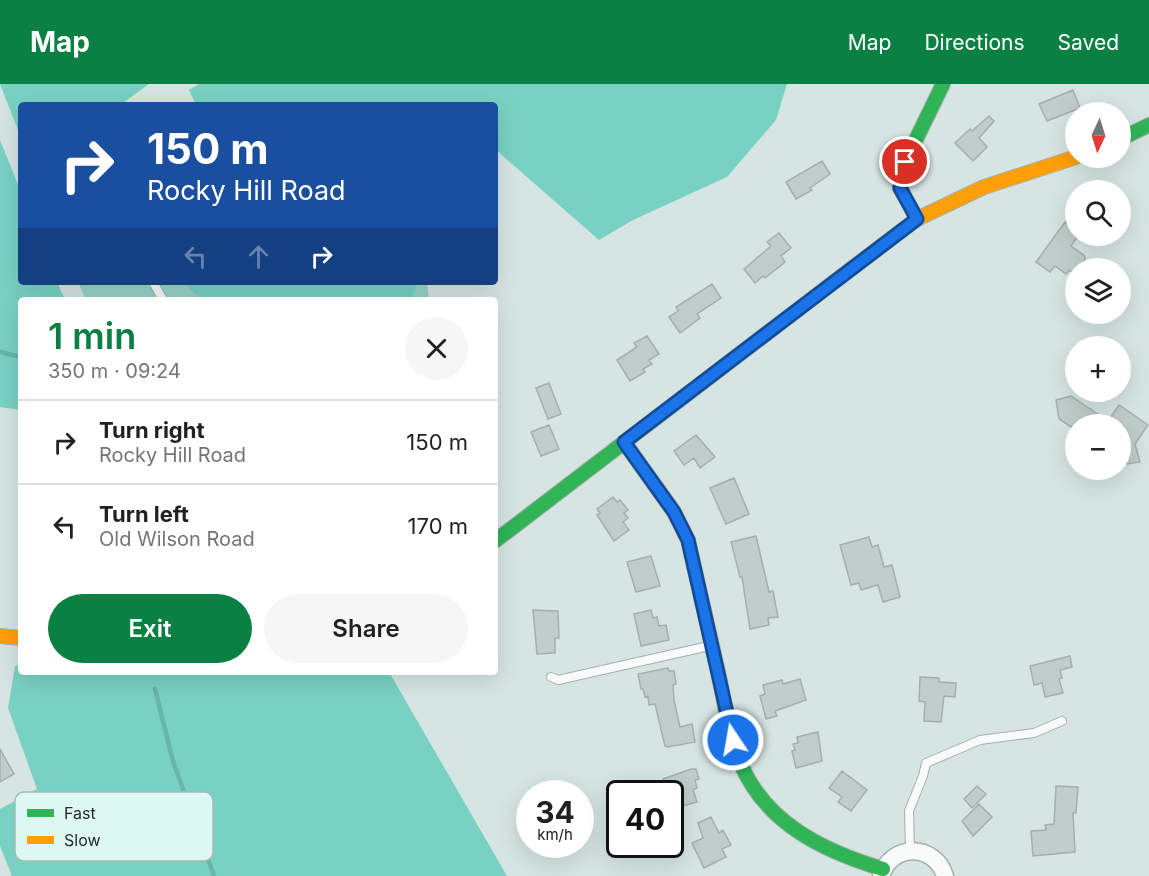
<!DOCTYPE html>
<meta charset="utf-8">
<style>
:root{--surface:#fff;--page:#f6f6f6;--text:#202124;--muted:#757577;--line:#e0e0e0;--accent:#0b8043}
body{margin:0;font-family:Inter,sans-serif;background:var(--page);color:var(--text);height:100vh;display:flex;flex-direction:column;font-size:22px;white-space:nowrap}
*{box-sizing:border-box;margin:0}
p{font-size:20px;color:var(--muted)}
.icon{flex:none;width:33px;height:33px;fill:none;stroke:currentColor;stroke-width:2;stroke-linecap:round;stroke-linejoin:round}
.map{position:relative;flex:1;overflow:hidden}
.side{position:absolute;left:18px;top:213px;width:480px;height:378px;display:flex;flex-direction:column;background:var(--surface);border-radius:6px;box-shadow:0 6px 24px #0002}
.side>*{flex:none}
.guide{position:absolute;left:18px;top:18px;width:480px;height:183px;border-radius:6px;box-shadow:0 6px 24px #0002;background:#1a4fa0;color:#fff;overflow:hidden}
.needle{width:39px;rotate:184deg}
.buttons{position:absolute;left:1065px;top:18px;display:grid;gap:12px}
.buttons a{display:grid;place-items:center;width:66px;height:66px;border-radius:50%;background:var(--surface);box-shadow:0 6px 24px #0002;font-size:30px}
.speed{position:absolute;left:516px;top:696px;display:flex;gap:12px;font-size:30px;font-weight:700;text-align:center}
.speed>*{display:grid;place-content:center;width:78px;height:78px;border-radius:50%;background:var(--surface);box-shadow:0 6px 24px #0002;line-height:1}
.speed small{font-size:15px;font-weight:400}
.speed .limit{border:3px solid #111;border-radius:9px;background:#fff;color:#111}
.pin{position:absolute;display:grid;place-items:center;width:51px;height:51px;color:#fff;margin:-26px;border:3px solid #fff;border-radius:50%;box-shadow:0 2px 6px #0007}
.me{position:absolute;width:66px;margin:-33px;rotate:348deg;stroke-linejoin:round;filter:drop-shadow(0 0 4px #0008)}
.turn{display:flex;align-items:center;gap:21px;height:126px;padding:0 30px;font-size:27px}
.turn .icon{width:78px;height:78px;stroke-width:2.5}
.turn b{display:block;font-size:42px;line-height:51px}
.lanes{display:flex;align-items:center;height:57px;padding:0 30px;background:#0003;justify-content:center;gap:30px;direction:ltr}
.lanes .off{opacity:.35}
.round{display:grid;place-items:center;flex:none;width:63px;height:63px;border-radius:32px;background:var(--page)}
.summary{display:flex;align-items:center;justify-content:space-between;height:102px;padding:0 30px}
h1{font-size:36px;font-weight:600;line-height:45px;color:var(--accent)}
.action{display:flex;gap:12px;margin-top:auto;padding:12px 30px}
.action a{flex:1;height:69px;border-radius:36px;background:var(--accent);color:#fff;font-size:24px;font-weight:600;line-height:69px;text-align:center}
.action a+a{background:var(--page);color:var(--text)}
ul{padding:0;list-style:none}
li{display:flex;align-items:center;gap:18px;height:84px;padding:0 30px;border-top:2px solid var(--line)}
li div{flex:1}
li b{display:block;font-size:22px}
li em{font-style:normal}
header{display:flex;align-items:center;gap:36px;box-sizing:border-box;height:84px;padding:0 30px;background:var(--accent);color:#fff}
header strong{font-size:28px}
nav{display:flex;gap:33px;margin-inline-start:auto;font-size:21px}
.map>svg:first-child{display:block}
.green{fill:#97d4c9}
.forest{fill:#79d1c4}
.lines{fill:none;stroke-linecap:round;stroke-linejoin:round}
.stream{stroke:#68b5a9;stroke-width:4.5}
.building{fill:#c1cdca;stroke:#a3afad;stroke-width:1.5}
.lane-casing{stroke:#a3afad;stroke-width:10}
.street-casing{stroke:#a3afad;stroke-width:19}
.fast-casing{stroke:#a3afad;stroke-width:16}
.slow-casing{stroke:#a3afad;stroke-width:16}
.lane{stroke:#f9fbfb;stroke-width:8}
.street{stroke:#f9fbfb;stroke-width:16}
.fast{stroke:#30b455;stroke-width:14}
.slow{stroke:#ff9f0a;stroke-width:14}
.route-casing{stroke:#114b97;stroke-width:15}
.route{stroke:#1a73e8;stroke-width:10}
.key{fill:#ddf8f2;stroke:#a5bbb6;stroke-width:1.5}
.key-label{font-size:16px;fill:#212c29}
</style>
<header>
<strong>Map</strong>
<nav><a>Map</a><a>Directions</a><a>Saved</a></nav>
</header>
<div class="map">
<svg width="1149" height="792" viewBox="0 0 1149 792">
<rect width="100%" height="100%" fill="#d6e5e2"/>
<path class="green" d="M78,198H427L429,216H86Z"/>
<path class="forest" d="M0,0H149L120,21H21V54Z
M199,0H787L776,36L727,93L633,136L599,156L495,65V21H196L189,6Z
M0,56L21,108V198H57L65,216H21V326L0,323Z
M183,198H418L411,216H202Z
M21,581V588H389L507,792H12L0,762V725L37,705L8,624L15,582Z"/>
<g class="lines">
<path class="stream" d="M0,268L21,273
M155,605L173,677L214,792"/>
</g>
<path class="building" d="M1073,6L1080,24L1047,37L1039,20Z
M989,32L994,37L979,54L987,63L973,77L955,59L970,45L972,47Z
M822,77L830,90L810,104L812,106L796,115L786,98Z
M1065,138L1076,145V155L1071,162L1085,172V176L1078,184H1076L1074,190L1069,186L1066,190L1055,182L1050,188L1036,178Z
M779,149L791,164L781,172L785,178L765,194L763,192L755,199L744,185L771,162L767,158Z
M712,200L721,214L697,230L700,234L680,249L669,233L678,227L676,223Z
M647,252L659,270L649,276L652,280L643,285L645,288L630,297L617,276L637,263L634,259Z
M549,299L561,330L548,335L536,304Z
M1071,312L1108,337L1119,321L1148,341L1135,360L1140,378L1127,380L1120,376V340H1076V346L1059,335L1056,316Z
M549,341L559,365L541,372L531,348Z
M696,351L715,373L700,384L694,374L684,381L674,367Z
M734,394L749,430L726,440L710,404Z
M613,413L617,418L620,416L628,426L624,429L628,434L623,438L629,446L614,457L597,431L600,429L597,425Z
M756,452L769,508L773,507L778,533L768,534L769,541L750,545L742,493H740L731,458Z
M869,453L872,463L878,461L884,483L892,481L900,513L883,518L878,501L861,506L859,499L851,501L840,461Z
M651,472L660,502L636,508L627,478Z
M533,526L558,527L559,554H555V569L537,570Z
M651,526L653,534L657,533L659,542L666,541L669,556L641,562L634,530Z
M1070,572L1072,583L1060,586L1062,594L1059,595L1063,609L1045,613L1042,599L1034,601L1030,582Z
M668,584L669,587H674L676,600L673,601L674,616L680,643L692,640L695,658L668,663L665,662L655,620L649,621L648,612L645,613L643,605H641L638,590Z
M920,593L939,594V598L956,599L955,613L944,612L941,638L924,637L925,618L919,617Z
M800,595L806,616L775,627L777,632L766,635L760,612L765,610L763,601L782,596L783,600Z
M818,648L822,677L796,684L792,667L795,666L793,660L798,659L797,653Z
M0,665L14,690L0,698Z
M691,685H696L699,695L695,696L697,704L693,706L697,718L679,723L672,703L666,705L663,695Z
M842,687L867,706L851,727L838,718L842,713L829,704Z
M977,702L986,710L972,724L964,715Z
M1056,702L1078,703L1076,729H1073L1075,768L1033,772L1031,747L1046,746L1045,741L1054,740Z
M979,720L992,733L973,752L962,737Z
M711,733L719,749L723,746L731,761L722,765L726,773L704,784L692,759L703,754L698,739Z"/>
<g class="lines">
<defs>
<path id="lane" d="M153,198L163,216
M551,593L558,596L709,562
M910,766L909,727L923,692L926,679L980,656L1034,649L1062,637"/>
<path id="street" d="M881,792C891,759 935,759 945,792"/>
<path id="fast" d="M1120,55L1149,41
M917,135L900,104L905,78L943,0
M495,457L830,201
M719,592C725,621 729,651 740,678C765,739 823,767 883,785"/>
<path id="slow" d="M830,201L917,135L984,103L1076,73
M624,358L674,428L688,456L719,592
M0,552L21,554"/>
</defs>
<use href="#lane" class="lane-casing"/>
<use href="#street" class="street-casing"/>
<use href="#fast" class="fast-casing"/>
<use href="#slow" class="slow-casing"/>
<use href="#lane" class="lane"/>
<use href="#street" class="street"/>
<use href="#fast" class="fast"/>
<use href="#slow" class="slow"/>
</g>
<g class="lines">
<defs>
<path id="route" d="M733,656L688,456L674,428L624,358L917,135L900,104L905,78"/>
</defs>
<use href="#route" class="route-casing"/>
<use href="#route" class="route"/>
</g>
<rect x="15" y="708" width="198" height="69" rx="9" class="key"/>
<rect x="27" y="725" width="27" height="8" fill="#30b455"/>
<rect x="27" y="752" width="27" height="8" fill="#ff9f0a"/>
<g class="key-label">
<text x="64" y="735">Fast</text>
<text x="64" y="762">Slow</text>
</g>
</svg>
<div class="buttons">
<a><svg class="needle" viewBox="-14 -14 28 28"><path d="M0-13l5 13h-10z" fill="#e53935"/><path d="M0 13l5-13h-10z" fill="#757577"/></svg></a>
<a><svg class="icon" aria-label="search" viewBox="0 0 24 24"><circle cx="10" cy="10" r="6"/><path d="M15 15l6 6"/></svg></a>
<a><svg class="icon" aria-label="layers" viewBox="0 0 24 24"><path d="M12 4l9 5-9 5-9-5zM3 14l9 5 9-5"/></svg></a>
<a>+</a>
<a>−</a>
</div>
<div class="speed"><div>34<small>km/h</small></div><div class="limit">40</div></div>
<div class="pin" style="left:905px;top:78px;background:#d93025"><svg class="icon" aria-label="arrive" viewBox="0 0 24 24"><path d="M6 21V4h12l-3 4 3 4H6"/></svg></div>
<svg class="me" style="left:733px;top:656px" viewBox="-20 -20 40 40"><circle r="17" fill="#1a73e8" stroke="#fff" stroke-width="3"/><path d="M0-11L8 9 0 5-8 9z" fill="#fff"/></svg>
<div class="guide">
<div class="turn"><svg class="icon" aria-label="right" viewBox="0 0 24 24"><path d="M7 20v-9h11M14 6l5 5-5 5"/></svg><div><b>150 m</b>Rocky Hill Road</div></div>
<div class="lanes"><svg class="icon off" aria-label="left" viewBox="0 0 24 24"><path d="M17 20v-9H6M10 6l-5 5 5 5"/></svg><svg class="icon off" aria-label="ahead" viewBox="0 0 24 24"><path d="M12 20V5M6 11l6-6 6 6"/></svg><svg class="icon" aria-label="right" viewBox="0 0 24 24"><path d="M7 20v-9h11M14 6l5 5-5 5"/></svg></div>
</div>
<section class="side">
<div class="summary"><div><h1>1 min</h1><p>350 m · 09:24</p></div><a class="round"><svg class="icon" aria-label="close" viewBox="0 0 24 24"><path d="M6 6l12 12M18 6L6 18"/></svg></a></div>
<ul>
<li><svg class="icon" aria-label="right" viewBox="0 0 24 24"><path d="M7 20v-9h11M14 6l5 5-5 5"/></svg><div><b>Turn right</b><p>Rocky Hill Road</p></div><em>150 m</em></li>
<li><svg class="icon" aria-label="left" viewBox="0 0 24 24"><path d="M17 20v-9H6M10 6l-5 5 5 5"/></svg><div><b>Turn left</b><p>Old Wilson Road</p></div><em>170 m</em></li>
</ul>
<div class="action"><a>Exit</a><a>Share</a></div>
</section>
</div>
